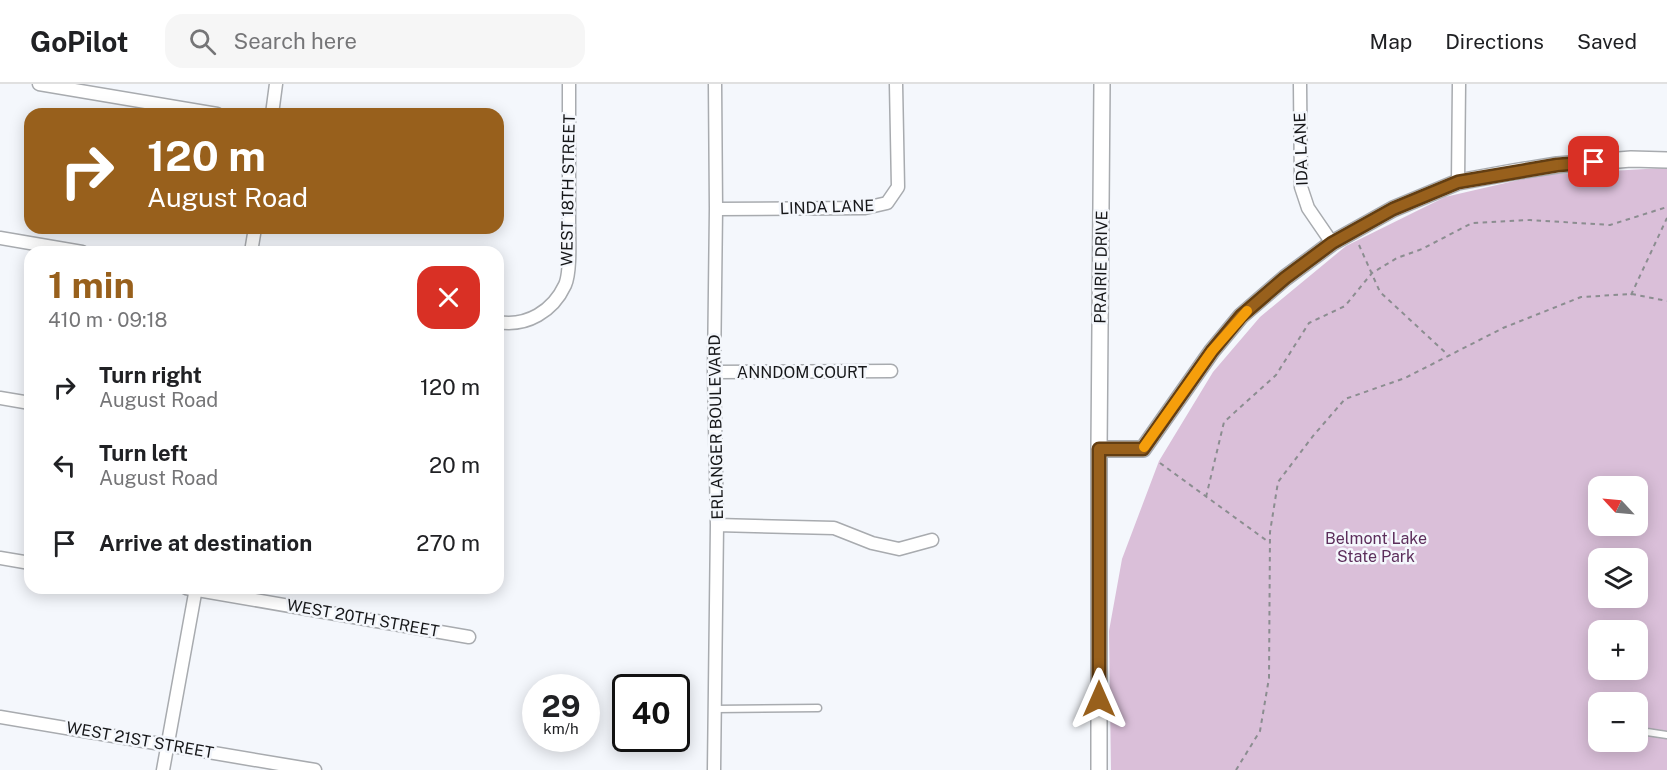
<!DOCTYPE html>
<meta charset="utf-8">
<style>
:root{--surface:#fff;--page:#f6f6f6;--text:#202124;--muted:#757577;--line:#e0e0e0;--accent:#98601c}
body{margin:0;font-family:"Public Sans",sans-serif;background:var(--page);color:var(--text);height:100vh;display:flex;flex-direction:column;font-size:22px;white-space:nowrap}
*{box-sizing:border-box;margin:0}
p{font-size:20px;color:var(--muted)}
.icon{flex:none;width:33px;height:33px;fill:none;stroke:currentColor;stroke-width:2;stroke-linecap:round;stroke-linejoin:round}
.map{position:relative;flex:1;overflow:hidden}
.details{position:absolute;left:24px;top:162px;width:480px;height:348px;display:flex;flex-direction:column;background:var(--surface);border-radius:18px;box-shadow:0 3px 15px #0003}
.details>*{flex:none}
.guide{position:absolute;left:24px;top:24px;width:480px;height:126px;border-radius:18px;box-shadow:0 3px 15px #0003;background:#98601c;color:#fff;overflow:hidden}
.needle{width:39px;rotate:296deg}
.fabs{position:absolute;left:1588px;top:392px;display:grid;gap:12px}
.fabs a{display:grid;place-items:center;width:60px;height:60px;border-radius:12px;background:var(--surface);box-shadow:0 3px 15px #0003;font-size:30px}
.speed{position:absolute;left:522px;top:590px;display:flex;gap:12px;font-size:30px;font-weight:700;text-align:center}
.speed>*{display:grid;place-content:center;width:78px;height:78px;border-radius:50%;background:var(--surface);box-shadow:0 3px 15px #0003;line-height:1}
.speed small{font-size:15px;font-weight:400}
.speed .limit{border:3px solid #111;border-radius:9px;background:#fff;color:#111}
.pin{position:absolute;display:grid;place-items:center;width:51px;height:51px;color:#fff;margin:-26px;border-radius:12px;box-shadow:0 3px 9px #0006}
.me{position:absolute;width:66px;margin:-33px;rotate:0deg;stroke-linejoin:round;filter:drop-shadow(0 0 4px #0008)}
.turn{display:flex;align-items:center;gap:21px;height:126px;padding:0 24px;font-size:27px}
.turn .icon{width:78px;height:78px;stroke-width:2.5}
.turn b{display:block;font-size:42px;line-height:51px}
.round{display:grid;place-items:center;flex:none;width:63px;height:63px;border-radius:18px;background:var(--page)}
.head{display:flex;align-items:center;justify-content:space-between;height:102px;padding:0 24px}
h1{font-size:36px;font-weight:700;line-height:45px;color:var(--accent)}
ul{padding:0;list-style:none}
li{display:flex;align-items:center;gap:18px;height:78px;padding:0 24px}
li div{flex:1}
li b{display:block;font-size:22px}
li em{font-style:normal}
header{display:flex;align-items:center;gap:36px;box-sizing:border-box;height:84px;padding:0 30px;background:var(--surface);border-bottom:2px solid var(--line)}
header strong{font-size:28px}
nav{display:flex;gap:33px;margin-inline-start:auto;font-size:21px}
.search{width:420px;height:54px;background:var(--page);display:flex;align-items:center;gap:15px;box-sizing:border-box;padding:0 21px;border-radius:18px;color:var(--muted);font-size:22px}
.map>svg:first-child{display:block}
.green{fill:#dabfd9;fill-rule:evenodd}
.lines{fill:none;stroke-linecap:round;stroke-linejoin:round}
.service-casing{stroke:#a8abaf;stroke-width:9}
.minor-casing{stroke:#a8abaf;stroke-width:15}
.tertiary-casing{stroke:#a8abaf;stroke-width:18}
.path{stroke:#8b8d90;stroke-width:2;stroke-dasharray:4.5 4.5;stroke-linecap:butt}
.service{stroke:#fff;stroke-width:6}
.minor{stroke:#fff;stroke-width:12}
.tertiary{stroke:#fff;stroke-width:15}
.route-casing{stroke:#633e12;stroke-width:15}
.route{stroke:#98601c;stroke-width:10}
.slow{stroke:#f59e0b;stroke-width:10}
.labels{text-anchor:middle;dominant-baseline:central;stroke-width:5;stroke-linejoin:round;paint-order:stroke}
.street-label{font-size:16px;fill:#161719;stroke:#f4f7fc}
.park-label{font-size:16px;fill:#5c2e5b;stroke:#f4f7fc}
</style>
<header>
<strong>GoPilot</strong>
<div class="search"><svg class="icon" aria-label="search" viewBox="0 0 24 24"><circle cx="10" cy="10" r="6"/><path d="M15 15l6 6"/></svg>Search here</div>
<nav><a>Map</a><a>Directions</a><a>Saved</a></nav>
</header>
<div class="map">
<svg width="1667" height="686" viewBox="0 0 1667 686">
<rect width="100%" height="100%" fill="#f4f7fc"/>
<path class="green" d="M1663,84L1667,85V686H1111L1109,547L1122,475L1159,377L1213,288L1260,233L1346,162L1445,113L1540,91ZM1599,402H1638V441H1599ZM1599,474H1638V513H1599ZM1599,546H1638V585H1599ZM1599,618H1638V657H1599Z"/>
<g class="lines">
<defs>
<path id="service" d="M715,625L818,624
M1638,644L1647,648L1667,651"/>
<path id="minor" d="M39,0L217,30
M1300,0L1301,103L1308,124L1332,159
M272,30L276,0
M1458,98L1459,0
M716,125L865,124L887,119L898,103L896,0
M0,154L82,168
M251,168L255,144
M498,238C527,243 553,227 565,201C571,188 569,153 569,138C569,92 569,46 569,0
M714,288L891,287
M0,314L30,319
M717,441L834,444L872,459L899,465L932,456
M0,474L30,479
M186,504L469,553
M0,633L315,686
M163,686L196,504
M714,686L717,441L714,288L716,125L715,0"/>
<path id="tertiary" d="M1099,365H1143L1212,267L1241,232L1285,194L1332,159L1393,125L1458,98L1513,88L1557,81L1631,75L1667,76
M1099,686V365L1102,0"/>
</defs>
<use href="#service" class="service-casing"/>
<use href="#minor" class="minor-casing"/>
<use href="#tertiary" class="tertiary-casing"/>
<path class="path" d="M1359,161L1380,208L1448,271
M1631,211L1667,134
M1160,379L1270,459
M1206,413L1224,338L1276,291L1309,239L1345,222L1372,189L1397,174L1422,165L1472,139L1530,136L1610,141L1667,123
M1236,686L1260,647L1269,594L1270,448L1278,398L1313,352L1345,315L1405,294L1503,244L1581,213L1632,210L1667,217"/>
<use href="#service" class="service"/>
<use href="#minor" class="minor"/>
<use href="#tertiary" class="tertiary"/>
</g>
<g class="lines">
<defs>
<path id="route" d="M1099,615V365H1143L1212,267L1241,232L1285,194L1332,159L1393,125L1458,98L1557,81L1594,78"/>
</defs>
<use href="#route" class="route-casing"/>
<use href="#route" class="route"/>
<path class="slow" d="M1144,363L1212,267L1247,227"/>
</g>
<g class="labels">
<g class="street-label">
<text transform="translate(1301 65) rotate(-92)">IDA LANE</text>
<text transform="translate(568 106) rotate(-89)">WEST 18TH STREET</text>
<text transform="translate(827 123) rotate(-2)">LINDA LANE</text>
<text transform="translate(1101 183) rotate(-89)">PRAIRIE DRIVE</text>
<text x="802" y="288">ANNDOM COURT</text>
<text transform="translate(716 343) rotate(-91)">ERLANGER BOULEVARD</text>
<text transform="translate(363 534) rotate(10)">WEST 20TH STREET</text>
<text transform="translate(140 656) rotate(10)">WEST 21ST STREET</text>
</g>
<g class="park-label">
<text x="1376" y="454">Belmont Lake<tspan x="1376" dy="18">State Park</tspan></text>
</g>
</g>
</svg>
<div class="fabs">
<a><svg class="needle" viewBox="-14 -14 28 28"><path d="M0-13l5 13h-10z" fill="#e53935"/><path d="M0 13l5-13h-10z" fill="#757577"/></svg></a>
<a><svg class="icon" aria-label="layers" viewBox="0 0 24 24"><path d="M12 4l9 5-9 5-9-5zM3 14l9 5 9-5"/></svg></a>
<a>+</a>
<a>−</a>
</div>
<div class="speed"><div>29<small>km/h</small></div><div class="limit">40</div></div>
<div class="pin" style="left:1594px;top:78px;background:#d93025"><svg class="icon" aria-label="arrive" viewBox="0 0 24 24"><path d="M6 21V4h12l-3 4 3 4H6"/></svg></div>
<svg class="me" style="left:1099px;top:615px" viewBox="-20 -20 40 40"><path d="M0-17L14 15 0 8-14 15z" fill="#98601c" stroke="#fff" stroke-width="4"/></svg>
<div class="guide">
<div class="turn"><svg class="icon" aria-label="right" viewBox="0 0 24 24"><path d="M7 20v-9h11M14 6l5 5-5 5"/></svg><div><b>120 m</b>August Road</div></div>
</div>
<section class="details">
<div class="head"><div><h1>1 min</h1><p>410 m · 09:18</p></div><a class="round" style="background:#d93025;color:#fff"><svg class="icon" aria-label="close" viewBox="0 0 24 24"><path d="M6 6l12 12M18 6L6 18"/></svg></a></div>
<ul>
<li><svg class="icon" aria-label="right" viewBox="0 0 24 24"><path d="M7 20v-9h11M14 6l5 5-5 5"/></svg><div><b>Turn right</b><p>August Road</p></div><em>120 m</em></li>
<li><svg class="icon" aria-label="left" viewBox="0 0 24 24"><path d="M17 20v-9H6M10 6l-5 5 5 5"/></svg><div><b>Turn left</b><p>August Road</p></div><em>20 m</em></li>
<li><svg class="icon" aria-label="arrive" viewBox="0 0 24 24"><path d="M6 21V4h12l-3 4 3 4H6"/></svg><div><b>Arrive at destination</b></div><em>270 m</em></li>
</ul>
</section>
</div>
